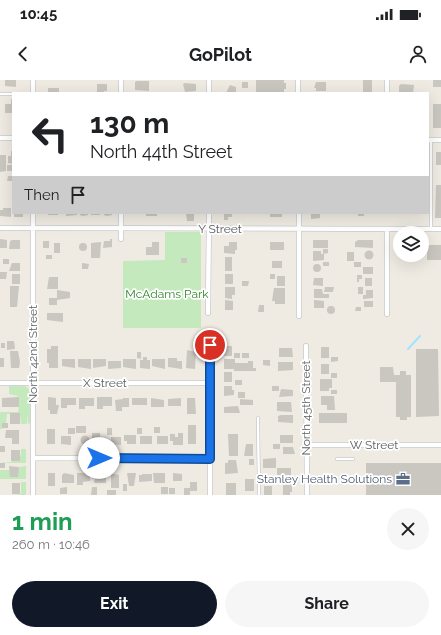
<!DOCTYPE html>
<meta charset="utf-8">
<style>
:root{--surface:#fff;--page:#f6f6f6;--text:#202124;--muted:#757577;--accent:#111827}
body{margin:0;font-family:Raleway,sans-serif;background:var(--page);color:var(--text);height:100vh;display:flex;flex-direction:column;font-size:15px;white-space:nowrap}
*{box-sizing:border-box;margin:0}
p{font-size:13px;color:var(--muted)}
.icon{flex:none;width:22px;height:22px;fill:none;stroke:currentColor;stroke-width:2;stroke-linecap:round;stroke-linejoin:round}
.map{position:relative;height:415px;overflow:hidden}
.panel{display:flex;flex-direction:column;background:var(--surface);flex:1}
.panel>*{flex:none}
.top-card{position:absolute;left:12px;top:12px;width:417px;height:122px;border-radius:0px;box-shadow:0 4px 16px #0002;background:#fff;color:var(--text);overflow:hidden}
.tools{position:absolute;left:393px;top:146px;display:grid;gap:8px}
.tools a{display:grid;place-items:center;width:36px;height:36px;border-radius:50%;background:var(--surface);box-shadow:0 4px 16px #0002;font-size:20px}
.pin{position:absolute;display:grid;place-items:center;width:34px;height:34px;color:#fff;margin:-17px;border:2px solid #fff;border-radius:50%;box-shadow:0 1px 4px #0007}
.me{position:absolute;width:44px;margin:-22px;rotate:90deg;stroke-linejoin:round;filter:drop-shadow(0 0 3px #0008)}
.turn{display:flex;align-items:center;gap:14px;height:84px;padding:0 12px;font-size:18px}
.turn .icon{width:52px;height:52px;stroke-width:2.5}
.turn b{display:block;font-size:28px;line-height:34px}
.then{display:flex;align-items:center;height:38px;padding:0 12px;background:#0003;gap:8px;font-size:15px}
.round{display:grid;place-items:center;flex:none;width:42px;height:42px;border-radius:21px;background:var(--page)}
.summary{display:flex;align-items:center;justify-content:space-between;height:68px;padding:0 12px}
h1{font-size:24px;font-weight:700;line-height:30px;color:#1e9e55}
.button{display:flex;gap:8px;margin-top:auto;padding:8px 12px}
.button a{flex:1;height:46px;border-radius:24px;background:var(--accent);color:#fff;font-size:16px;font-weight:700;line-height:46px;text-align:center}
.button a+a{background:var(--page);color:var(--text)}
.status{display:flex;justify-content:space-between;align-items:center;height:28px;padding:0 20px;background:var(--surface);direction:ltr}
.status svg{height:11px;fill:currentColor}
header{display:flex;justify-content:space-between;align-items:center;height:52px;padding:0 12px;background:var(--surface);font-size:18px;font-weight:700}
.map>svg:first-child{display:block}
.green{fill:#c3e9bd}
.lines{fill:none;stroke-linecap:round;stroke-linejoin:round}
.stream{stroke:#a3e2ff;stroke-width:2}
.building{fill:#cac6c0}
.lane-casing{stroke:#b6babf;stroke-width:3.5}
.street-casing{stroke:#b6babf;stroke-width:5.5}
.lane{stroke:#fff;stroke-width:2.5}
.street{stroke:#fff;stroke-width:4.5}
.route-casing{stroke:#114b97;stroke-width:10}
.route{stroke:#1a73e8;stroke-width:7}
.labels{text-anchor:middle;dominant-baseline:central;stroke-width:3.5;stroke-linejoin:round;paint-order:stroke}
.street-label{font-size:12px;fill:#5b6165;stroke:#fff}
.park-label{font-size:12px;fill:#33832d;stroke:#fff}
.service-label{font-size:12px;fill:#4e5e75;stroke:#fff;text-anchor:end}
</style>
<div class="status"><b>10:45</b><svg viewBox="0 0 49 12"><path d="M0 12V9h3v3zM5 12V6h3v6zM10 12V3h3v9zM15 12V0h3v12zM26 1h20v11H26zM47 4h2v5h-2z"/></svg></div>
<header><svg class="icon" aria-label="back" viewBox="0 0 24 24"><path d="M15 5l-7 7 7 7"/></svg>GoPilot<svg class="icon" aria-label="person" viewBox="0 0 24 24"><circle cx="12" cy="8" r="4"/><path d="M4 21q1-7 8-7t8 7"/></svg></header>
<div class="map">
<svg width="441" height="415" viewBox="0 0 441 415">
<rect width="100%" height="100%" fill="#efebe3"/>
<path class="green" d="M165,152H201V248H123V181L165,180Z
M9,306H25L30,310V343L28,344L27,332V344H21L20,334H7L6,343H2V349H0V332H18L19,327L18,316L9,314Z
M21,369H26V383H0L11,382L21,375Z
M26,386V399H0V390H10V397H17L19,387Z
M21,402H26V415H13L21,414Z"/>
<g class="lines">
<path class="stream" d="M408,269L420,256"/>
</g>
<path class="building" d="M5,0H16V7L5,6Z
M256,0H284V3H286V9H284V13H256Z
M363,0H372V13H363Z
M433,0H441V7H433Z
M137,1H149V11L135,10V2Z
M242,2H248V8H242Z
M316,2H326V11H316V8H314Z
M185,3L196,4V11L185,12L183,4Z
M97,4H107V11H104V13H97Z
M401,4L414,5L413,13L399,12V6Z
M230,5L236,7V13H226Z
M48,8H59V13H48Z
M11,19H13V33H5V24H11Z
M433,24H441V48H433Z
M11,71H13V84L8,83V76H11Z
M436,72H441V85H436Z
M0,75H6V91L0,92Z
M7,85H13V91H7Z
M8,96H13V101H7Z
M436,105H441V138H435Z
M3,128H11V137L0,136V130H3Z
M14,133H23V137H14Z
M48,133H58V135H48Z
M66,133H77V135L66,136Z
M80,133H88V135L83,136L80,135Z
M91,133H100V135H91Z
M104,133H112V135L107,136L104,135Z
M146,133H157V136H146Z
M186,133H194V141H187Z
M224,133H232V137H228V140H224Z
M270,133H282V137H270Z
M311,133H320V138L311,139Z
M358,133H364V136H358Z
M0,159L7,160V168H0Z
M110,159H112V167L103,168L104,161H110Z
M12,160H20V169H9L10,161Z
M313,160H328V168H313Z
M358,160H373V168L355,167V162Z
M43,161H49V168H43Z
M101,162L100,178H91V163Z
M152,162H159V175H146V167H152Z
M229,162H237V170H235V174L224,173V166H229Z
M270,162H284V170H270Z
M54,163H60V173H54Z
M79 167a4 4 0 1 1 8 0a4 4 0 1 1-8 0Z
M427,165H441V180H427Z
M323,169H328V173L323,174Z
M364.5 175a4.5 4.5 0 1 1 9 0a4.5 4.5 0 1 1-9 0Z
M313,171H321V174H324V180L313,181Z
M347,172H354V181H347Z
M46,175H52V179H46Z
M225,177H232V191H225Z
M181,178H187V183H181Z
M3,179H9V184H3Z
M272,181H282V188H272Z
M323,182H329V186H323Z
M354,182H361V187H354Z
M12,183H20V191H9Z
M82,183L89,184L88,189H82Z
M313 188a4 4 0 1 1 8 0a4 4 0 1 1-8 0Z
M363,187H373V194H363Z
M0,192H7L6,199H0Z
M12,194H20V204H12Z
M225,194H233V204H225Z
M270,194H275V199H270Z
M357,195H362V199H359V202H357Z
M277,196H285V206H277Z
M49,197H58V209H47Z
M314,198H323V206L313,205Z
M365,198H372V206H365Z
M242,201H249L248,206H242Z
M10,206H19L17,227H10Z
M225,207H235V215H232V219L225,218Z
M325,207H334L333,212H324Z
M358,207H363V214H358Z
M274,208H285V224H275V221H272Z
M314,209H322L323,214H329V218H314Z
M57,210L70,212V218L57,220Z
M366,210H373V218L363,219V215H366Z
M49,218H57V225H49Z
M225,220L233,221V230H225Z
M314,220L324,221V228H314Z
M364,221H373V227H364Z
M259,225H264V232H258Z
M327 230a4 4 0 1 1 8 0a4 4 0 1 1-8 0Z
M356,227H361V231H355Z
M47,233H63V242L47,240Z
M7,261H14L15,269L7,270Z
M1,263H5V268H1Z
M51,266H58V288H49V283H47V269H51Z
M225,266H232V276H224Z
M321,267H329V278H321Z
M279,268H292L293,277H279Z
M416,269H438L439,336L416,337Z
M187,270L196,272L195,289L186,288Z
M10,271H18L20,282L19,288H11Z
M137,272H141V279L137,278Z
M234,273H240V278H234Z
M242,273H249V278H242Z
M143,277H147V280H150V289L140,288V280H143Z
M331,277H338V281L331,282Z
M0,278H4V287H0Z
M168,278H177V281H182V289L168,287Z
M62,279H75V288L62,286Z
M78,279H91V289L78,287Z
M93,279H106V286L93,288Z
M123,279H136V289L123,287Z
M152,279H165V289L152,286Z
M224,279H235V283H248V281H253V288H256V291H234V289H224Z
M263,280H270V286L263,285Z
M108,281H121V288L108,289Z
M278,282H293V290L278,291Z
M321,284H329V294H321Z
M380,287H393L394,295H400V291H406V295H411V337H407V340H400V337H396V302H380Z
M224,292H232V302H224Z
M331,293H337V298H331Z
M320,299H332V308H329V311H320Z
M235,300H242V305H235Z
M224,306H232V310H234V315L224,316Z
M272,306H279V311H272Z
M281,309L293,310V316L279,317Z
M331,310H337V314H331Z
M238,312H245V318H238Z
M321,316H334L335,330H327V325H321Z
M19,317V327H2V318Z
M48,317L56,318V325H59L57,334H50V330H48Z
M97,317H112V326H103V329H97Z
M61,318H76V325H67V328H61Z
M79,318H94V326H85V329H79Z
M123,318H129V327H122V331H116L115,320L123,319Z
M132,318H147V325H132Z
M151,318L164,320V327H151Z
M181,318V326H168V319Z
M187,318H195L196,334H187Z
M240,319L253,320V325H240Z
M277,322H291L292,332L277,331Z
M238,326L240,333H224V327Z
M10,333H20V344H10Z
M319,333H347V343H319Z
M281,335H293V343L278,342V336Z
M2,343H8V348H2Z
M188,345H196V364H188Z
M76,346H86V353H76Z
M154,347H160V353H154Z
M68,348H75V354H68Z
M107,348H112V355H107Z
M137,348H142V354H137Z
M47,349H55V364H47Z
M6,350H19V364H12V358H5Z
M92,353H100V358H106V365L92,363Z
M178,353H183V365H173V361H170V354H175V357H178Z
M228,354H238V376H229Z
M124,355H136V364H127V361H124Z
M280,355H293V363H280Z
M80.5 360a4.5 4.5 0 1 1 9 0a4.5 4.5 0 1 1-9 0Z
M61,356H71V365L61,364Z
M140,356H152V364H140Z
M157,356H168V364H157Z
M111,357H121V365L111,364Z
M246,364H253V376H244Z
M273,364H280V369H273Z
M0,366H5V372H0Z
M283,367H293L295,374H283Z
M11,370H20V381H11Z
M276,378V388H263V379Z
M249,379H254V385H249Z
M228,380H236L238,393L225,394V383H228Z
M0,383H5V388H0Z
M366,383H441V415H366Z
M9,386L19,387L18,397H10Z
M277,388H291V395H277Z
M48,393H55V406H48Z
M64,393L74,395V403H62V395Z
M77,393H90V401L83,402V405H77Z
M96,393L106,395V403H94Z
M111,393L119,395V408H111Z
M127,393H136L134,406H129Z
M153,393H165V403H154Z
M173,393L182,394V401H173Z
M142,394H152V401L139,402V395H142Z
M245,399H254V411H245Z
M272,399H278V403H272Z
M190,402H197V411H190Z
M12,403H20V414H12Z
M226,403H236V415H226Z
M123,404H127V411H123Z
M292,404V412H290V415H283V405Z
M264,406H272V415H264Z
M67,407V414H60V408Z
M92,407H97V415H91Z
M161,407H168V414H161Z
M169,408H175V414H169Z
M184,408H190V415H184Z
M107,410H116V415H107Z"/>
<g class="lines">
<defs>
<path id="lane" d="M0,14H13
M431,60V149
M258,338L259,415
M337,379H353"/>
<path id="street" d="M33,0V13
M121,0V13
M209,0V13
M387,0V13
M298,13V0
M0,58H13
M428,60H441
M33,133V415
M121,133V159
M0,148L441,149
M387,149V234
M208,233L209,133
M299,236V133
M210,265V415
M306,266L307,415
M0,303H210
M306,365H441
M33,378L210,379"/>
</defs>
<use href="#lane" class="lane-casing"/>
<use href="#street" class="street-casing"/>
<use href="#lane" class="lane"/>
<use href="#street" class="street"/>
</g>
<g class="lines">
<defs>
<path id="route" d="M99,378L210,379V265"/>
</defs>
<use href="#route" class="route-casing"/>
<use href="#route" class="route"/>
</g>
<defs>
<symbol id="office-bare" viewBox="-9 -9 18 18"><path d="M-6-3h4V-5.5h4V-3h4V5H-6ZM-1-4.5V-3h2v-1.5ZM-6 0V1H6V0Z" fill="#5c6f8a" stroke="#fff" stroke-width="2.5" paint-order="stroke"/></symbol>
</defs>
<g fill-rule="evenodd">
<use href="#office-bare" x="393" y="389" width="20" height="20"/>
</g>
<g class="labels">
<g class="street-label">
<text x="220" y="149">Y Street</text>
<text transform="translate(33 274) rotate(-90)">North 42nd Street</text>
<text x="105" y="303">X Street</text>
<text transform="translate(306 328) rotate(-90)">North 45th Street</text>
<text x="374" y="365">W Street</text>
</g>
<g class="park-label">
<text x="167" y="214">McAdams Park</text>
</g>
<g class="service-label">
<text x="392" y="399">Stanley Health Solutions</text>
</g>
</g>
</svg>
<div class="tools">
<a><svg class="icon" aria-label="layers" viewBox="0 0 24 24"><path d="M12 4l9 5-9 5-9-5zM3 14l9 5 9-5"/></svg></a>
</div>
<div class="pin" style="left:210px;top:265px;background:#d93025"><svg class="icon" aria-label="arrive" viewBox="0 0 24 24"><path d="M6 21V4h12l-3 4 3 4H6"/></svg></div>
<svg class="me" style="left:99px;top:378px" viewBox="-20 -20 40 40"><circle r="19" fill="#fff"/><path d="M0-13L10 11 0 6-10 11z" fill="#1a73e8"/></svg>
<div class="top-card">
<div class="turn"><svg class="icon" aria-label="left" viewBox="0 0 24 24"><path d="M17 20v-9H6M10 6l-5 5 5 5"/></svg><div><b>130 m</b>North 44th Street</div></div>
<div class="then">Then<svg class="icon" aria-label="arrive" viewBox="0 0 24 24"><path d="M6 21V4h12l-3 4 3 4H6"/></svg></div>
</div>
</div>
<section class="panel">
<div class="summary"><div><h1>1 min</h1><p>260 m · 10:46</p></div><a class="round"><svg class="icon" aria-label="close" viewBox="0 0 24 24"><path d="M6 6l12 12M18 6L6 18"/></svg></a></div>
<div class="button"><a>Exit</a><a>Share</a></div>
</section>
